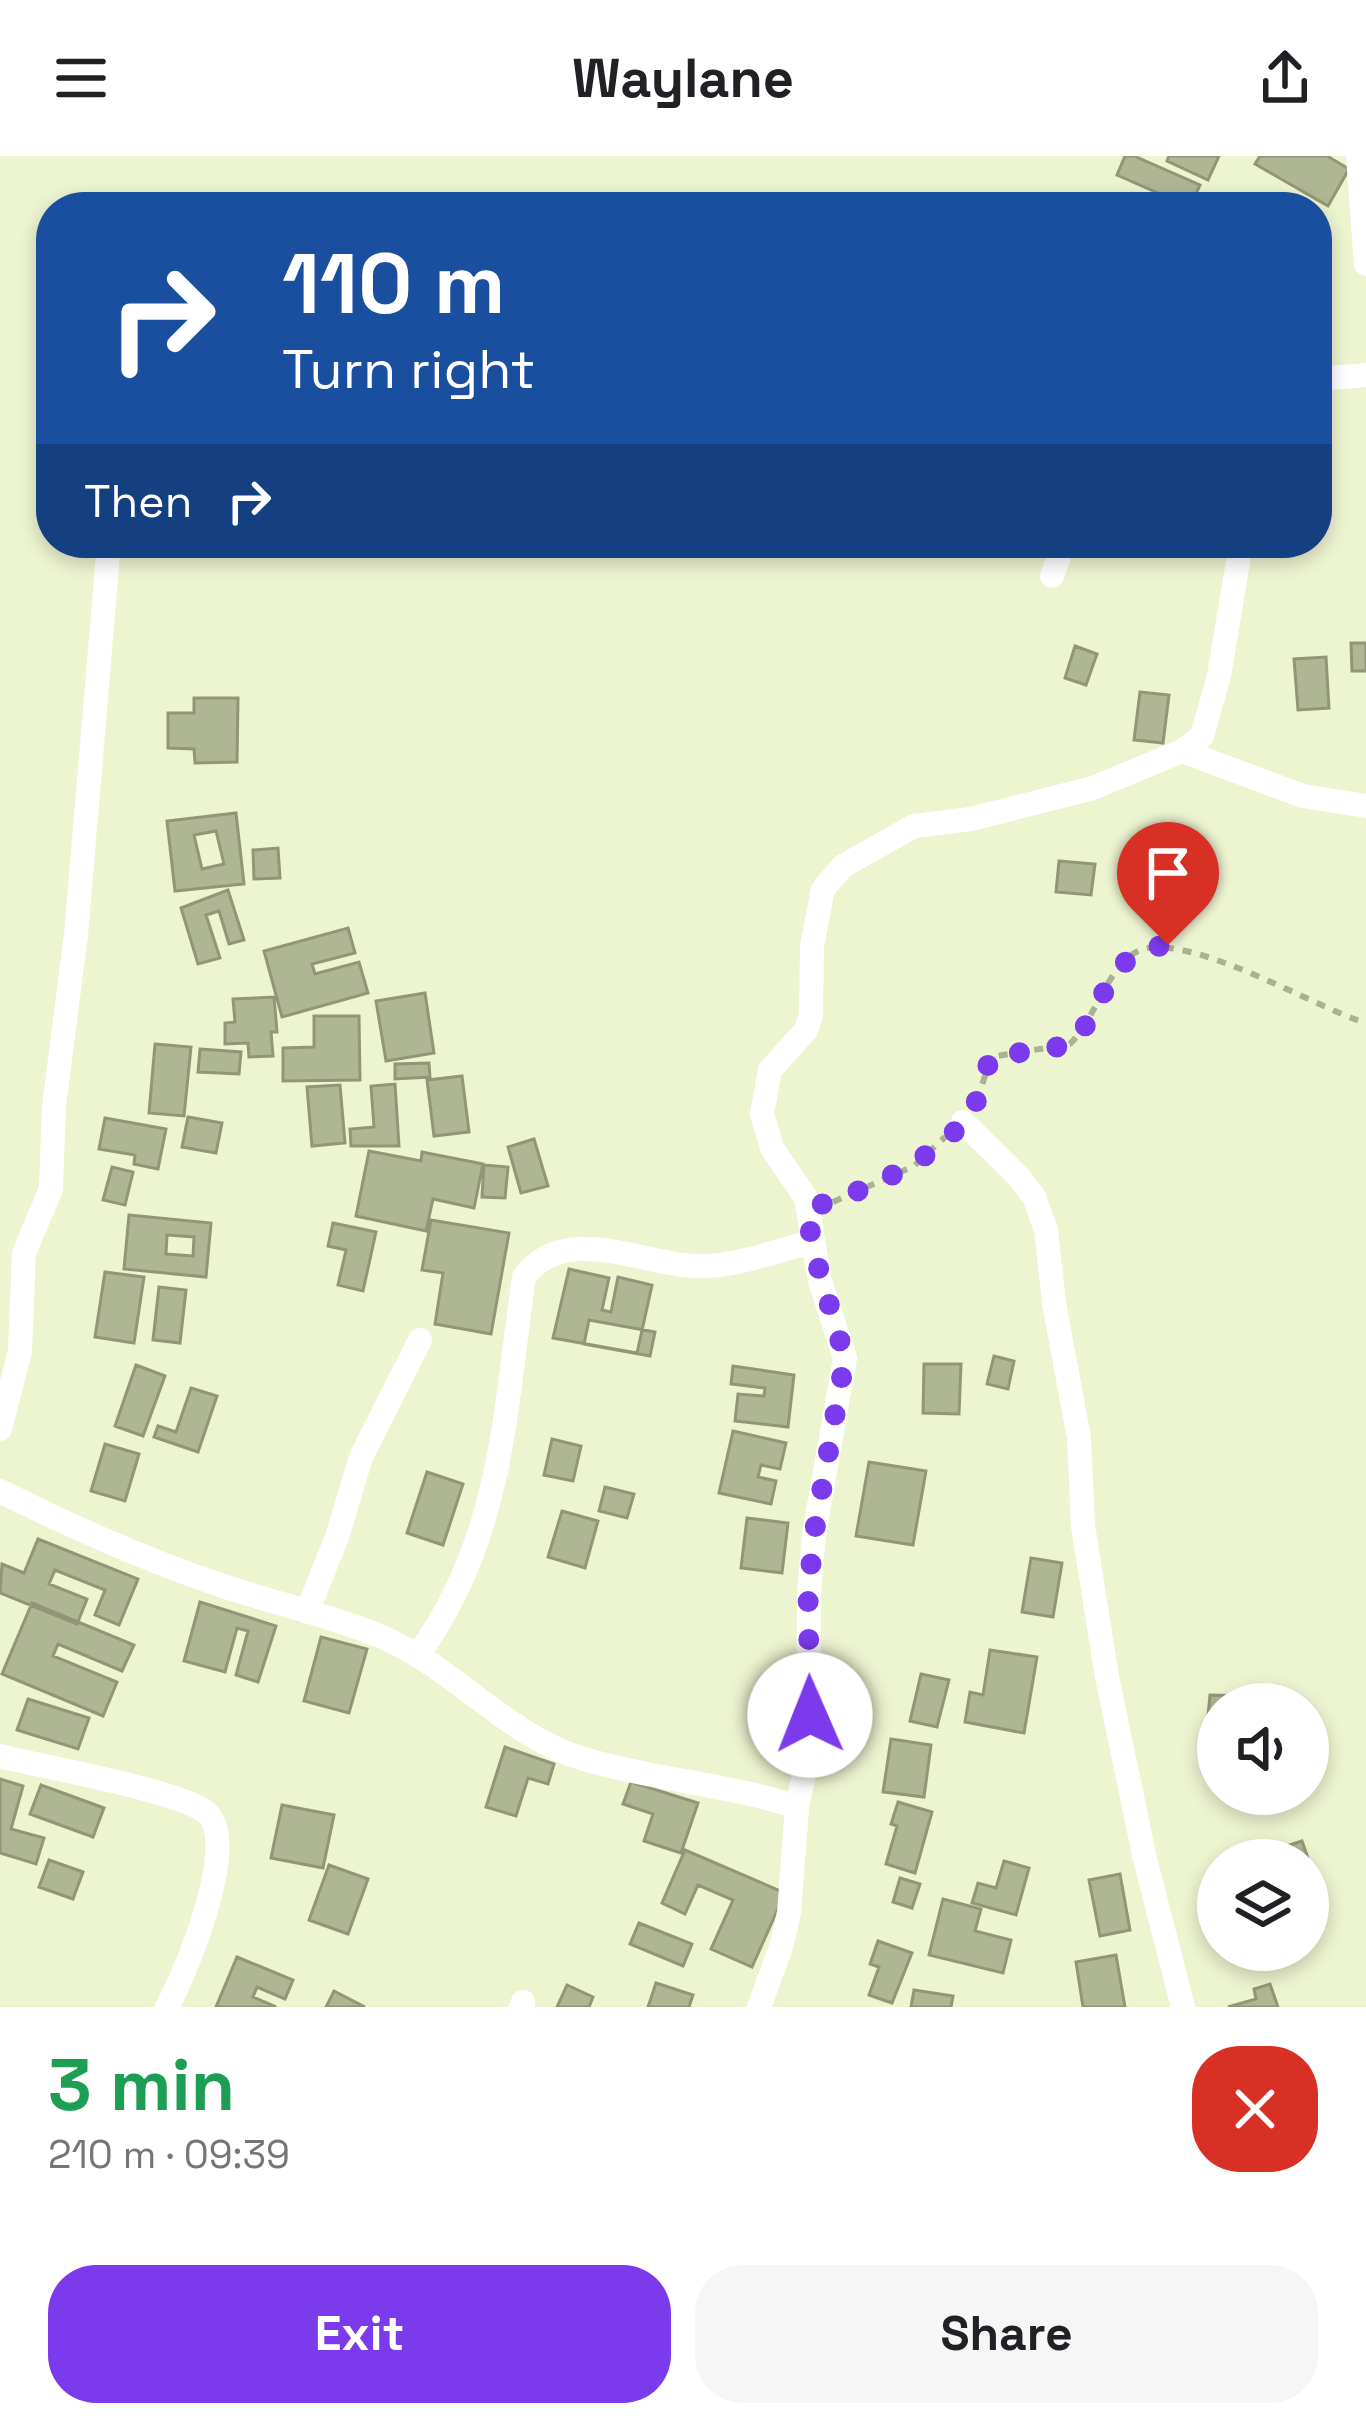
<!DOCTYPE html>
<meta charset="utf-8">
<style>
:root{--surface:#fff;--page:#f6f6f6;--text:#202124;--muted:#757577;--accent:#7c3aed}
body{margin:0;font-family:"Space Grotesk",sans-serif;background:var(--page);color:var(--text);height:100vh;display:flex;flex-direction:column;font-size:45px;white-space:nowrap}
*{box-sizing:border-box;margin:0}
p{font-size:39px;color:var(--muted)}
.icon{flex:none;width:66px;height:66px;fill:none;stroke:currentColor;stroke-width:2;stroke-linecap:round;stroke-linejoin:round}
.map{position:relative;height:1851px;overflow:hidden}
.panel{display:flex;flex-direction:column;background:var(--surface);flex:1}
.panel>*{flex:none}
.hud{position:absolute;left:36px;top:36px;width:1296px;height:366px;border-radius:48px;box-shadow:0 6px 18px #0003;background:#1a4fa0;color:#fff;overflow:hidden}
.fabs{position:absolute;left:1197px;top:1527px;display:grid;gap:24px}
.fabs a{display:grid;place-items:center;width:132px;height:132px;border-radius:50%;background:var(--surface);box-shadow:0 6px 18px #0003;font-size:60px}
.pin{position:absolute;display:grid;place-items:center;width:102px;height:102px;color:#fff;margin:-123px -51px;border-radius:50% 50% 50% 0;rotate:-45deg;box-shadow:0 0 12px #0007}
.pin .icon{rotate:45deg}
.me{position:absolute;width:132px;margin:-66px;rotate:359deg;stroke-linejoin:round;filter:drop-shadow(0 0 9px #0008)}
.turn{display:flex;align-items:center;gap:42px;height:252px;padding:0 48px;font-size:54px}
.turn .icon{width:156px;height:156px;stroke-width:2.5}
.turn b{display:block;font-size:84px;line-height:102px}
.then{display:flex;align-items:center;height:114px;padding:0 48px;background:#0003;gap:24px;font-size:45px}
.round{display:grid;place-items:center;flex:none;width:126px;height:126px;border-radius:48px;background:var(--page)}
.summary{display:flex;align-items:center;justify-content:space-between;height:204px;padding:0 48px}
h1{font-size:72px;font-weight:600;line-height:90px;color:#1e9e55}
.button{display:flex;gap:24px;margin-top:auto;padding:24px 48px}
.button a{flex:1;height:138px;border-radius:48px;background:var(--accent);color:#fff;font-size:48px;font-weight:600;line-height:138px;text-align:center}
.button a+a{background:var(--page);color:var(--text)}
header{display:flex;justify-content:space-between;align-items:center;height:156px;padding:0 48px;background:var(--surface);font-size:54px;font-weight:600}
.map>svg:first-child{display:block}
.building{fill:#afb693;stroke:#919776;stroke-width:3;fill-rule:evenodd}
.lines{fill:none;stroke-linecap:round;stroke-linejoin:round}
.path{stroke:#abb194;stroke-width:6;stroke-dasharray:9 9;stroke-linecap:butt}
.minor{stroke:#fff;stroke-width:24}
.route{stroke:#7c3aed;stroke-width:21;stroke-dasharray:0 37.8}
</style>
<header><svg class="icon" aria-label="menu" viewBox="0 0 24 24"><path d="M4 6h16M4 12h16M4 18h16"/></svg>Waylane<svg class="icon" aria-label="share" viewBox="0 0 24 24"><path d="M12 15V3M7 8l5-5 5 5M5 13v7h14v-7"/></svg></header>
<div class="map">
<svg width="1366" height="1851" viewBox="0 0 1366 1851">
<rect width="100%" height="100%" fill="#edf4d0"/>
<path class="building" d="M1125,0H1134L1200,29L1190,51L1117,19Z
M1169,0H1219L1208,24L1167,5Z
M1260,0H1327L1349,13L1328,50L1255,8Z
M1351,487H1366V515H1352Z
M1075,490L1097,498L1086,529L1065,522Z
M1326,501L1329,552L1298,554L1294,503Z
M1140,536L1169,539L1163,587L1134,584Z
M194,542H238L237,606L195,607L194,593L168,592V557H194Z
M236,657L244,728L175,735L167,665ZM216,675L224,708L202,713L194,679Z
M278,692L280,722L254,723L253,694Z
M1059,705L1095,708L1091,739L1056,736Z
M228,734L244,784L229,788L219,755L206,759L220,802L198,808L181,752Z
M348,772L355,797L312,808L315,818L359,806L368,837L282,861L264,795Z
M425,837L434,897L386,905L376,845Z
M274,841L277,876H271L273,900L249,901L248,887L225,888V867L235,866L233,843Z
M314,860H359L360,924L283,925V892L314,891Z
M155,888L191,891L184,960L149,957Z
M200,893L241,896L239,918L198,916Z
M429,907L430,921L395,923V908Z
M462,920L469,976L434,980L427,924Z
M395,928L399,990H351L350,973L374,971L371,930Z
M340,929L345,987L312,990L307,931Z
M188,961L222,967L216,997L182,991Z
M105,962L166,973L158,1013L134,1008L135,999L99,993Z
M534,983L548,1030L521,1037L508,991Z
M369,995L421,1005L422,996L483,1008L474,1052L433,1043L426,1075L356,1060Z
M484,1009L508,1011L505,1042L482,1041Z
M112,1011L133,1016L125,1049L103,1044Z
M129,1059L211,1067L206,1121L124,1113ZM167,1079L194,1081L193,1100L166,1098Z
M431,1064L509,1077L491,1178L435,1168L443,1117L422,1114Z
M333,1067L376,1076L363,1135L338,1129L346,1094L328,1090Z
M569,1113L609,1122L602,1154L611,1156L618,1121L652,1129L637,1197L553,1182Z
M105,1116L144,1121L134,1187L95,1181Z
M159,1131L186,1134L180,1187L153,1184Z
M589,1164L655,1176L650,1200L584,1188Z
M994,1200L1014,1205L1008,1233L987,1228Z
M924,1208H961L959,1258L923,1257Z
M136,1209L165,1220L143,1280L115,1270Z
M733,1210L794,1219L788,1271L735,1265L738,1238L764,1240L765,1232L731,1228Z
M191,1232L217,1240L198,1296L154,1281L158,1270L176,1276Z
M733,1275L786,1287L780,1313L761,1309L758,1321L776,1325L771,1348L719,1337Z
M552,1283L581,1290L573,1325L544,1319Z
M105,1288L139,1298L125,1345L91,1335Z
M869,1306L926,1315L913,1389L856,1380Z
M427,1316L463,1328L443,1389L407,1377Z
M605,1331L634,1338L627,1362L599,1355Z
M562,1355L598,1365L585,1412L548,1401Z
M747,1362L788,1367L782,1417L741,1412Z
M38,1383L138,1423L119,1469L95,1459L105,1434L55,1414L49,1428L87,1443L77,1468L0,1437L2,1408L24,1417Z
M1031,1402L1062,1407L1053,1461L1022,1456Z
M200,1446L276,1470L258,1526L236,1519L248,1475L237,1472L225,1516L184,1505Z
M32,1447L134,1489L122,1515L58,1488L53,1500L117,1526L103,1560L2,1518Z
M321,1481L367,1493L349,1557L304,1545Z
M990,1494L1037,1501L1024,1577L965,1566L970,1536L983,1539Z
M921,1518L949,1524L937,1571L910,1565Z
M1210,1539L1245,1540V1548H1218V1561L1208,1560Z
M28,1543L89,1562L78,1593L17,1574Z
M1314,1562L1317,1599H1308V1563Z
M891,1583L931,1589L924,1641L883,1636Z
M505,1591L554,1608L548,1628L528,1622L516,1660L486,1651Z
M0,1623L23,1630L11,1673L44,1682L36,1708L0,1697Z
M631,1626L698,1647L681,1697L644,1685L653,1658L623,1648Z
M41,1629L104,1652L93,1681L30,1658Z
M898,1646L932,1656L915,1717L886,1708L897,1670L891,1668Z
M282,1649L334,1659L323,1712L271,1702Z
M1302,1685L1309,1705L1264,1704L1262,1698Z
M685,1694L785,1737L752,1811L711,1793L733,1744L698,1729L685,1758L662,1747Z
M49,1704L83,1716L73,1743L39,1731Z
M1004,1705L1029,1712L1016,1759L972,1747L978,1727L996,1732Z
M329,1709L368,1723L348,1778L309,1764Z
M1120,1718L1130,1774L1100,1780L1089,1724Z
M900,1722L920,1728L912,1752L893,1746Z
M943,1743L981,1753L975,1775L1011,1784L1003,1817L929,1799Z
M639,1767L692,1788L683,1810L630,1788Z
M878,1785L912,1797L892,1847L869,1839L879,1811L870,1808Z
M1116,1799L1125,1851H1083L1076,1806Z
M237,1801L293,1824L285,1843L257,1831L253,1841L276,1851H216Z
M656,1827L693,1839L689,1851H648Z
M1270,1828L1278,1851H1228L1256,1843L1254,1833Z
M567,1829L593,1841L589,1851H557Z
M914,1834L953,1840L951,1851H911Z
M334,1835L365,1851H326Z"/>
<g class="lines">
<path class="path" d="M977,945L991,901L1070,888C1095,863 1104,819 1133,798C1175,767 1317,853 1366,867
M833,1046L914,1010L945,981"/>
<path class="minor" d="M1358,0L1366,108
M1317,223L1366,219
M1052,420L1064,387
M1182,595L1303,640L1366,650
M963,966L1019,1021L1034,1041L1046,1074L1054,1147L1079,1282L1083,1370L1107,1521L1145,1703L1183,1851
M0,1273L20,1195L24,1097L51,1033L54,950L76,779L109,387
M0,1335C74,1372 148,1405 226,1431C278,1448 332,1460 382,1481C455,1512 508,1581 584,1603C654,1624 728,1628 797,1651
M307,1456L337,1381L361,1301L420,1184
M418,1499C503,1380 504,1259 524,1121C568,1062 651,1115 710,1110C744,1107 778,1095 811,1086
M0,1600C38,1610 183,1635 207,1657C240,1688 186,1816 167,1851
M521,1851L523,1846
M759,1851L781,1791L789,1757L797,1651L808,1602L809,1438L814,1378L845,1202L820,1125L806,1042L772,992L762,958L770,914L806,874L811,859L812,790L823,733L843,710L914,670L971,663L1093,632L1182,595L1202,580L1219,520L1239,400"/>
</g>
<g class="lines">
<path class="route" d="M810,1559L808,1438L814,1378L845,1202L811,1086L809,1052C862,1037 951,999 976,946C983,932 985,915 991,901L1070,889C1109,849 1104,795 1168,789"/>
</g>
</svg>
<div class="fabs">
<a><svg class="icon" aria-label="sound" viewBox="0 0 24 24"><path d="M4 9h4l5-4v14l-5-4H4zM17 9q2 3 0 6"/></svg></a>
<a><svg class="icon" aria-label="layers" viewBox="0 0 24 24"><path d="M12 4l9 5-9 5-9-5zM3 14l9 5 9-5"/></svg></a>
</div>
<div class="pin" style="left:1168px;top:789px;background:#d93025"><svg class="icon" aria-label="arrive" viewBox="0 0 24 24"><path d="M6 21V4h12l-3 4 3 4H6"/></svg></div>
<svg class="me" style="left:810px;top:1559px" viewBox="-20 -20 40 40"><circle r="19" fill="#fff"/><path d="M0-13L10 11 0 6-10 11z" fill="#7c3aed"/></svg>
<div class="hud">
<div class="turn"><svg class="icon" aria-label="right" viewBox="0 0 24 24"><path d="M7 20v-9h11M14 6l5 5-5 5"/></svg><div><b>110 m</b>Turn right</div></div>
<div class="then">Then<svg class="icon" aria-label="right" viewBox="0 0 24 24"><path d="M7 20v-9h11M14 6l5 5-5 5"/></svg></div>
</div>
</div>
<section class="panel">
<div class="summary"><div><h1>3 min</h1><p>210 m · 09:39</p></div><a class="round" style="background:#d93025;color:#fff"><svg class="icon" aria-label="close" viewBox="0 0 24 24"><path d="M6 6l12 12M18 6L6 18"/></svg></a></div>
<div class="button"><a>Exit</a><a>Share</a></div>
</section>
